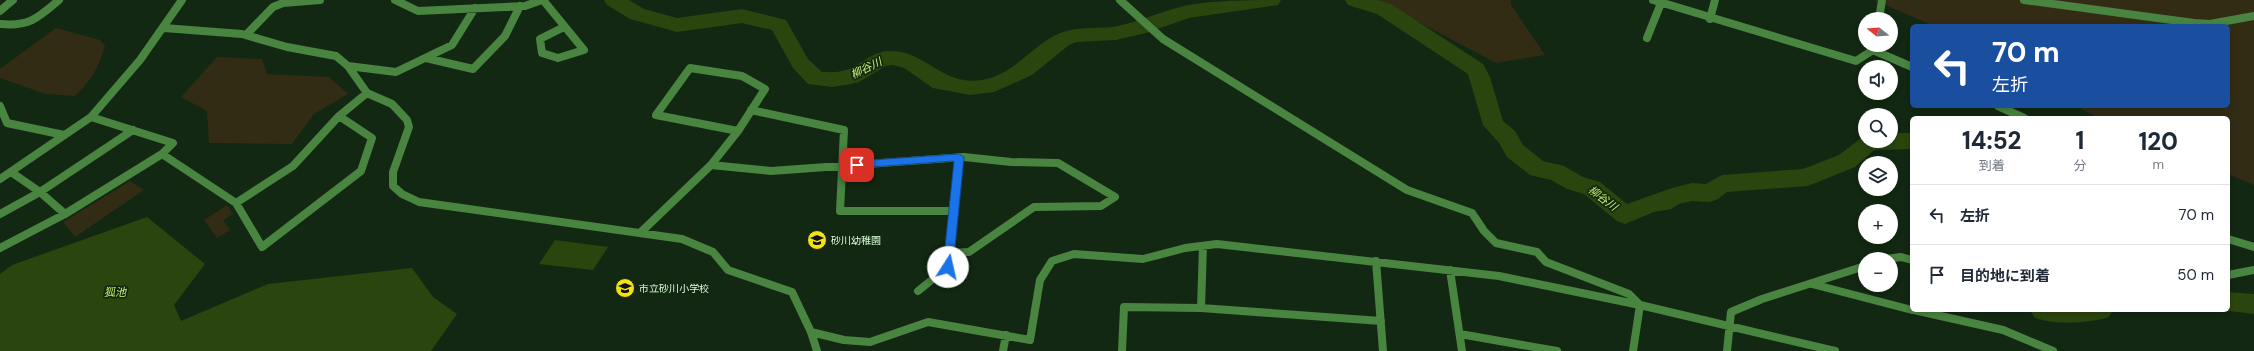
<!DOCTYPE html>
<html lang="ja">
<meta charset="utf-8">
<style>
:root{--surface:#fff;--page:#f6f6f7;--text:#1f2937;--muted:#747a83;--line:#e0e1e3}
body{margin:0;font-family:"DM Sans","Noto Sans JP",sans-serif;background:var(--page);color:var(--text);height:100vh;display:flex;flex-direction:column;font-size:15px;white-space:nowrap}
*{box-sizing:border-box;margin:0}
p{font-size:13px;color:var(--muted)}
.icon{flex:none;width:22px;height:22px;fill:none;stroke:currentColor;stroke-width:2;stroke-linecap:round;stroke-linejoin:round}
.map{position:relative;flex:1;overflow:hidden}
.details{position:absolute;left:1910px;top:116px;width:320px;height:196px;display:flex;flex-direction:column;background:var(--surface);border-radius:6px;box-shadow:0 2px 6px #0003}
.details>*{flex:none}
.hud{position:absolute;left:1910px;top:24px;width:320px;height:84px;border-radius:6px;box-shadow:0 2px 6px #0003;background:#1a4fa0;color:#fff;overflow:hidden}
.needle{width:26px;rotate:287deg}
.buttons{position:absolute;left:1858px;top:12px;display:grid;gap:8px}
.buttons a{display:grid;place-items:center;width:40px;height:40px;border-radius:50%;background:var(--surface);box-shadow:0 2px 6px #0003;font-size:20px}
.pin{position:absolute;display:grid;place-items:center;width:34px;height:34px;color:#fff;margin:-17px;border-radius:8px;box-shadow:0 2px 6px #0006}
.me{position:absolute;width:44px;margin:-22px;rotate:10deg;stroke-linejoin:round;filter:drop-shadow(0 0 3px #0008)}
.turn{display:flex;align-items:center;gap:14px;height:84px;padding:0 16px;font-size:18px}
.turn .icon{width:52px;height:52px;stroke-width:2.5}
.turn b{display:block;font-size:28px;line-height:34px}
.eta{display:flex;justify-content:space-evenly;align-items:center;height:68px;text-align:center}
.eta b{font-size:24px;font-weight:800;line-height:28px}
ul{padding:0;list-style:none}
li{display:flex;align-items:center;gap:12px;height:60px;padding:0 16px;border-top:1px solid var(--line)}
li div{flex:1}
li b{display:block;font-size:15px}
li em{font-style:normal}
.map>svg:first-child{display:block}
.green{fill:#322c15}
.water{fill:#2b450e}
.lines{fill:none;stroke-linecap:round;stroke-linejoin:round}
.river{fill:#2b450e;fill-rule:evenodd}
.street{stroke:#498440;stroke-width:8}
.route{fill:#1a73e8;stroke:#114b97}
.labels{text-anchor:middle;dominant-baseline:central;stroke-width:3.5;stroke-linejoin:round;paint-order:stroke}
.poi-label{font-size:10px;fill:#ddfddb;stroke:#122812;text-anchor:start}
.water-label{font-size:11px;font-style:italic;fill:#cff670;stroke:#122812}
</style>
<div class="map">
<svg width="2254" height="351" viewBox="0 0 2254 351">
<rect width="100%" height="100%" fill="#122812"/>
<path class="green" d="M1369,0H1511V5L1545,55L1496,63L1394,9Z
M1874,0H2254V185L2228,174V118H2098L2076,106H2228V26H1934Z
M56,28L100,40L105,46C99,67 91,81 75,96L46,94L0,78V69Z
M217,57L262,59L267,74L329,77L348,94L314,114L292,144L209,143L207,111L181,97Z
M130,181L144,190L75,237L63,222Z
M227,205L233,214L223,220L230,230L217,238L204,220Z"/>
<path class="water" d="M147,217L205,264L174,305L181,321L268,284L412,268L433,297L457,314L431,351H0V274L12,265Z
M555,240L608,247L593,270L539,264Z"/>
<g class="lines">
<path class="river" d="M604,0H629L644,9L677,18L742,9L786,20L808,59L822,72C829,72 838,73 846,70C863,64 873,50 892,51C927,52 942,86 982,80C1013,75 1031,47 1056,35C1076,25 1097,30 1118,26C1142,21 1164,10 1188,5C1219,0 1250,0 1281,0L1278,5L1271,6L1189,18L1146,33L1116,40L1077,42L1069,45L1032,75L994,92L970,95L933,88L904,68L893,65L886,66L859,82L851,84L832,87L808,84L793,68L772,30L742,23L677,32L630,19L607,5Z
M1345,0H1377L1391,4L1483,64L1490,77L1503,121L1515,131L1523,145L1543,161L1564,166L1583,177L1600,182L1627,204L1672,188L1692,183L1706,184L1722,175L1803,169L1839,155L1865,135V141H1891V133H1912V149L1874,150L1855,167L1808,186L1727,192L1718,199L1710,202L1692,201L1679,204L1671,209L1654,212L1625,224L1617,221L1584,194L1567,189L1551,180L1530,175L1507,157L1499,143L1483,125L1468,74L1377,14L1348,5Z
M2228,292L2254,294V314L2221,310H2228Z
M2030,310H2113L2109,317C2091,323 2051,326 2034,317Z"/>
<path class="street" d="M395,0L418,11L525,6L542,0
M543,0L584,50L558,58L542,53L540,39L564,27
M1120,0L1163,39L1407,190L1472,213L1484,231L1496,243L1537,252L1546,262L1629,294L1640,305
M1653,0L1856,61L1873,50L1874,45
M2024,0L2194,23L2210,24L2254,16
M0,11L13,0
M1710,19L1715,0
M1879,19L1882,0
M0,24C29,27 38,18 59,0
M164,28L242,34L287,47L336,56L348,66L367,93L392,104L407,120L409,127L393,172V186L402,194L419,202L682,239L713,252L728,270L792,292L811,332L817,351
M246,35L273,7L283,3L320,0
M1647,38L1661,3
M1873,50L1912,67
M426,58L473,69L505,36L520,6
M348,66L396,72L452,45L475,8
M690,68L742,76L765,89L738,131L656,115Z
M0,106L7,123L64,135
M1998,106L2024,118
M751,110L844,130L840,211H954
M162,154L236,203L262,247L361,171L372,138L339,116L367,93
M711,165L738,131
M11,172L40,192L65,214
M0,179L91,117L140,60L182,0
M236,203L293,166L339,116
M0,214L40,192L133,130
M640,233L711,165L771,171L964,157L1011,162L1058,163L1115,197L1101,206L1034,207L969,252L951,253
M2228,239L2254,247
M0,248L65,214L162,154L173,143L91,117
M1886,259L1901,257L1912,260
M1376,261L1383,351
M1450,270L1462,351
M2228,275L2254,270
M1812,284L1912,310
M918,291L948,267L959,157
M1201,308L1203,246
M1914,310L2003,330L2053,351
M811,332L844,340L870,342L928,322L1030,340L1040,280L1052,261L1074,254L1143,259L1185,248L1217,244L1499,276L1640,305L1835,351
M1460,334L1557,351
M1003,351L1006,335
M1122,351L1124,307L1201,308L1381,321
M1633,351L1640,305
M1727,351L1731,312L1762,299L1865,266"/>
</g>
<path class="route" d="M959,154L964,157L953,267L948,271L943,267L954,161L857,168L852,165L857,161Z"/>
<defs>
<symbol id="school-disc" viewBox="-11 -11 22 22"><circle r="9.5" fill="#f1e213" stroke="#122812"/><path d="M0-5L7-2L0 1L-7-2ZM-4 1L0 2.5L4 1V4Q0 6-4 4Z" fill="#111"/></symbol>
</defs>
<g fill-rule="evenodd">
<use href="#school-disc" x="806" y="229" width="22" height="22"/>
<use href="#school-disc" x="614" y="277" width="22" height="22"/>
</g>
<g class="labels">
<g class="poi-label">
<text x="831" y="240">砂川幼稚園</text>
<text x="639" y="288">市立砂川小学校</text>
</g>
<g class="water-label">
<text transform="translate(866 68) rotate(-26)">柳谷川</text>
<text transform="translate(1603 198) rotate(37)">柳谷川</text>
<text x="115" y="292">狐池</text>
</g>
</g>
</svg>
<div class="buttons">
<a><svg class="needle" viewBox="-14 -14 28 28"><path d="M0-13l5 13h-10z" fill="#e53935"/><path d="M0 13l5-13h-10z" fill="#747a83"/></svg></a>
<a><svg class="icon" aria-label="sound" viewBox="0 0 24 24"><path d="M4 9h4l5-4v14l-5-4H4zM17 9q2 3 0 6"/></svg></a>
<a><svg class="icon" aria-label="search" viewBox="0 0 24 24"><circle cx="10" cy="10" r="6"/><path d="M15 15l6 6"/></svg></a>
<a><svg class="icon" aria-label="layers" viewBox="0 0 24 24"><path d="M12 4l9 5-9 5-9-5zM3 14l9 5 9-5"/></svg></a>
<a>+</a>
<a>−</a>
</div>
<div class="pin" style="left:857px;top:165px;background:#d93025"><svg class="icon" aria-label="arrive" viewBox="0 0 24 24"><path d="M6 21V4h12l-3 4 3 4H6"/></svg></div>
<svg class="me" style="left:948px;top:267px" viewBox="-20 -20 40 40"><circle r="19" fill="#fff"/><path d="M0-13L10 11 0 6-10 11z" fill="#1a73e8"/></svg>
<div class="hud">
<div class="turn"><svg class="icon" aria-label="left" viewBox="0 0 24 24"><path d="M17 20v-9H6M10 6l-5 5 5 5"/></svg><div><b>70 m</b>左折</div></div>
</div>
<section class="details">
<div class="eta">
<div><b>14:52</b><p>到着</p></div>
<div><b>1</b><p>分</p></div>
<div><b>120</b><p>m</p></div>
</div>
<ul>
<li><svg class="icon" aria-label="left" viewBox="0 0 24 24"><path d="M17 20v-9H6M10 6l-5 5 5 5"/></svg><div><b>左折</b></div><em>70 m</em></li>
<li><svg class="icon" aria-label="arrive" viewBox="0 0 24 24"><path d="M6 21V4h12l-3 4 3 4H6"/></svg><div><b>目的地に到着</b></div><em>50 m</em></li>
</ul>
</section>
</div>
